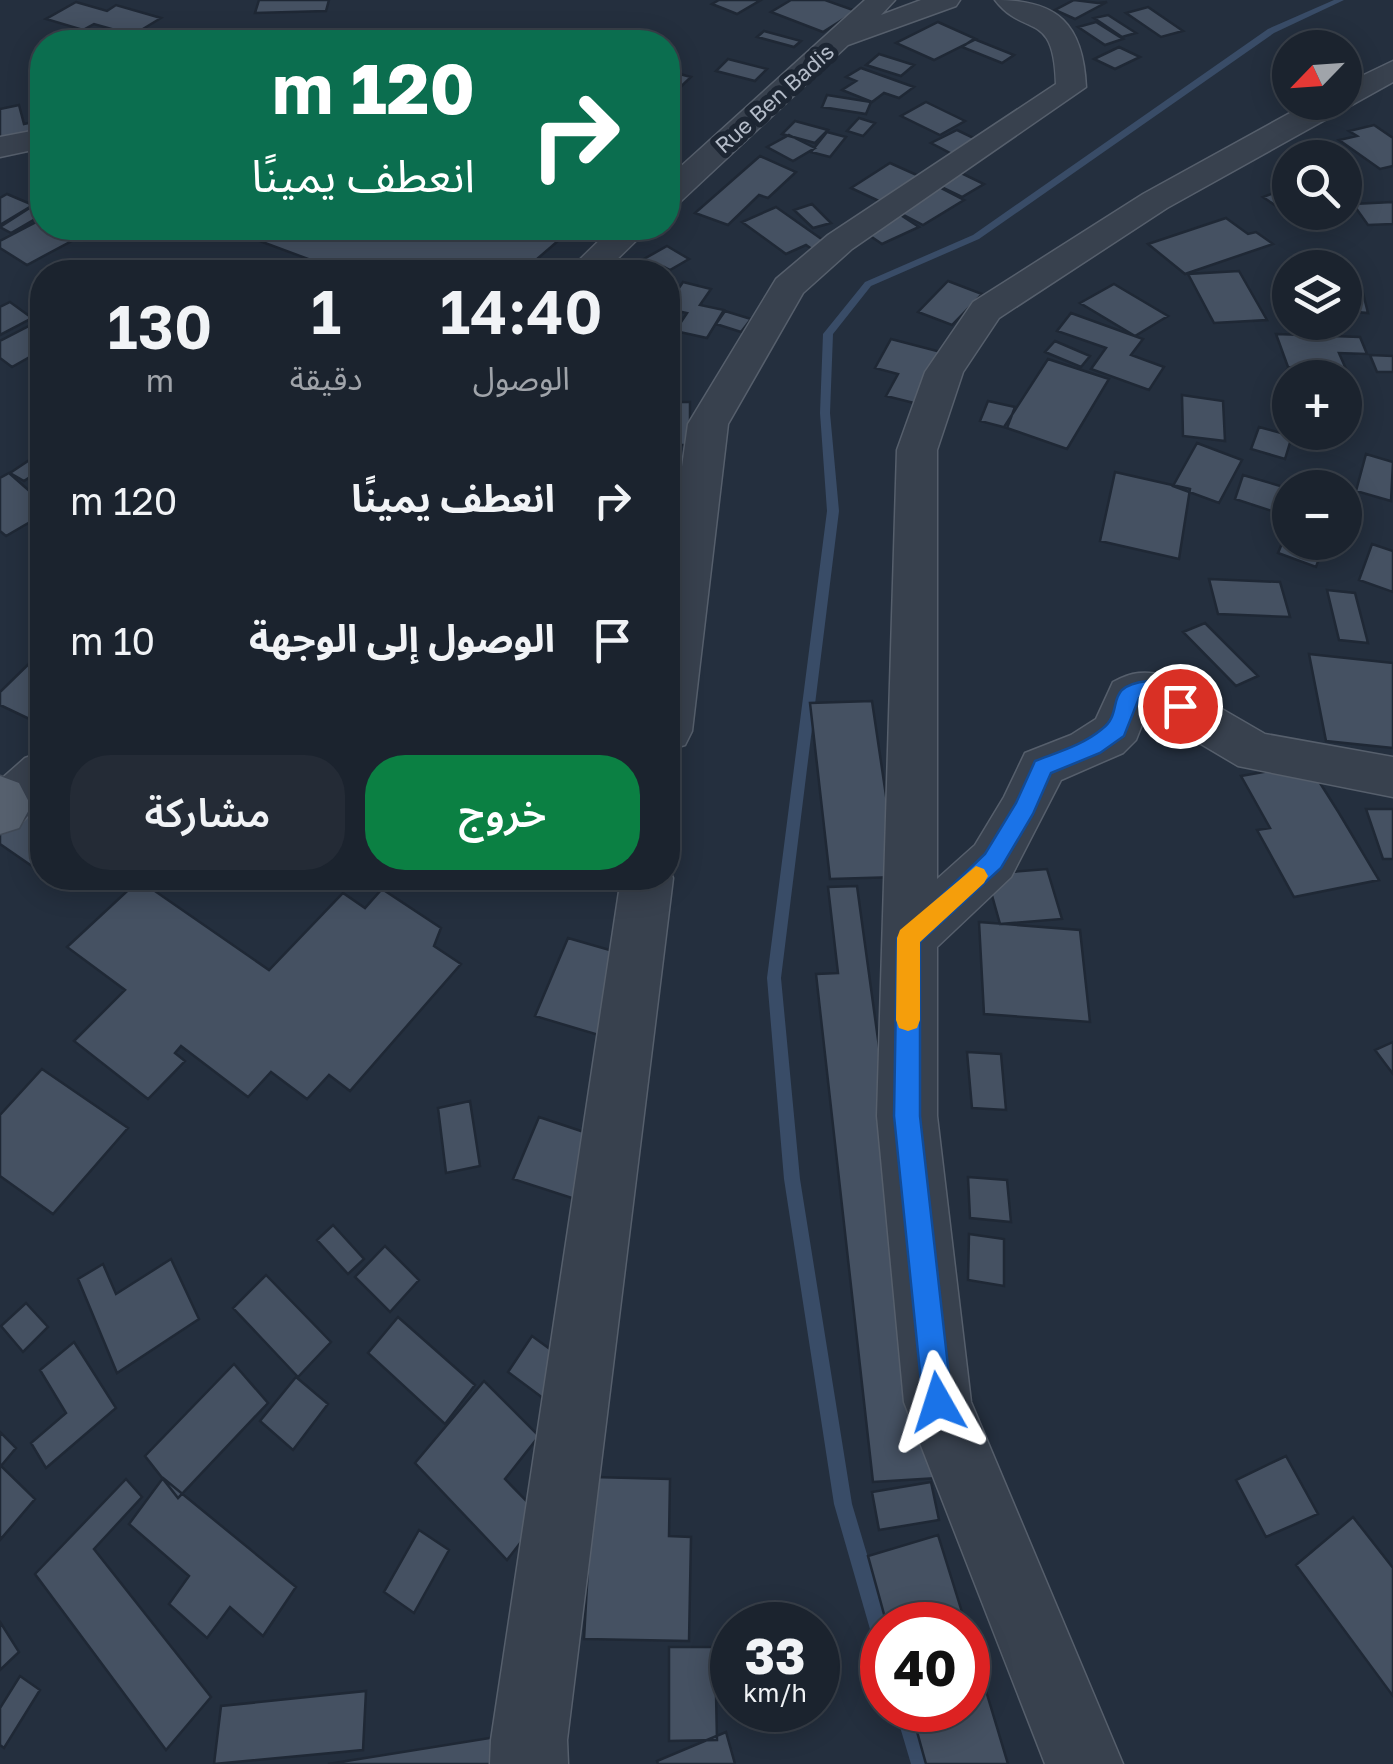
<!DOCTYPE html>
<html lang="ar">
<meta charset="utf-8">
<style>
:root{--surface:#1b232e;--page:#242b36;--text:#f1f3f6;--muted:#a0a4aa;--line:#39404a;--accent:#0b8043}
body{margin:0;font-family:"Golos Text","Noto Sans Arabic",sans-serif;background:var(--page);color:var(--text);direction:rtl;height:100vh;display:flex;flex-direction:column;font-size:38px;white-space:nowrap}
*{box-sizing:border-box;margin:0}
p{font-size:32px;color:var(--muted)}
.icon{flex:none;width:55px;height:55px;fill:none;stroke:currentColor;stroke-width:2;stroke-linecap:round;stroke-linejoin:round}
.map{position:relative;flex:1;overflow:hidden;direction:ltr}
.drawer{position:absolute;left:30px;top:260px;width:650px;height:630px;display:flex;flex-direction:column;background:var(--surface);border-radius:40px;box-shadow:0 5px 25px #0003,0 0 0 2px var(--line);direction:rtl}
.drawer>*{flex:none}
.hud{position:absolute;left:30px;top:30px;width:650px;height:210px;border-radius:40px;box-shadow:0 5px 25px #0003,0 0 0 2px var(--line);direction:rtl;background:#0b6e4f;color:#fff;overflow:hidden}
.needle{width:65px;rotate:245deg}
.tools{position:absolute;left:1272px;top:30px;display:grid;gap:20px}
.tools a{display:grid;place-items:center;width:90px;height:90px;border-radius:50%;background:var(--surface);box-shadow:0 5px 25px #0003,0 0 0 2px var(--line);font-size:50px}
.speed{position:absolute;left:710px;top:1602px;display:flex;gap:20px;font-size:50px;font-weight:700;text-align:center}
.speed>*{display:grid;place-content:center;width:130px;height:130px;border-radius:50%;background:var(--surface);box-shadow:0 5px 25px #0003,0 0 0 2px var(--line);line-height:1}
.speed small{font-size:25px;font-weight:400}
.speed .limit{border:15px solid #d22;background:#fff;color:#111}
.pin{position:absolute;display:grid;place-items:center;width:85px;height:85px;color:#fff;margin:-42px;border:5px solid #fff;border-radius:50%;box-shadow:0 2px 10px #0007}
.me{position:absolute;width:110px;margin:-55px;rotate:354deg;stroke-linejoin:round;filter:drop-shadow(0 0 8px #0008)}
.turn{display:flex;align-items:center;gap:35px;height:210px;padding:0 40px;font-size:45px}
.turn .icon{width:130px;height:130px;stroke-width:2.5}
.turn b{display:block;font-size:70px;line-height:85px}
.eta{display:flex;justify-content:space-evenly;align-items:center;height:170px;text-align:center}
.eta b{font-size:60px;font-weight:600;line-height:70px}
.action{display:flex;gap:20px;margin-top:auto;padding:20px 40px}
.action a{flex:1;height:115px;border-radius:40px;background:var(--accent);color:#fff;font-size:40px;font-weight:600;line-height:115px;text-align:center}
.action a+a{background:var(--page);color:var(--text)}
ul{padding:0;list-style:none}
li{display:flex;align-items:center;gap:30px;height:140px;padding:0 40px}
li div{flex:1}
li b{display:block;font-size:38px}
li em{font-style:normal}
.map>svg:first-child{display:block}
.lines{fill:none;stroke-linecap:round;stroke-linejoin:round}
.stream{fill:#394c67;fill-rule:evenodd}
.building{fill:#455162;stroke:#1f2835;stroke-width:2.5}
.minor-casing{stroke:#565f6c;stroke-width:3}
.major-casing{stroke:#414a57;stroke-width:3}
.minor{fill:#38414e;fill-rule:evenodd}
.major{fill:#56606e;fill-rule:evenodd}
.route{fill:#1a73e8;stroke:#114b97;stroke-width:2.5}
.slow{fill:#f59e0b}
.labels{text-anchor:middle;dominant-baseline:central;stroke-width:10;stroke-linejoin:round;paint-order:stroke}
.far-street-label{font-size:22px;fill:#b4bcc9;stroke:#1d2633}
</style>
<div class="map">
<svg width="1393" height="1764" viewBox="0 0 1393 1764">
<rect width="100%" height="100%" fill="#242f3e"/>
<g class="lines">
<path class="stream" d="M1334,0H1344L1274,33L979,239L871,286L833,334L830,413L839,511L781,978L800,1179L852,1504L888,1625H882V1646L875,1643L872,1636L834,1504L784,1179L767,978L827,511L820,413L823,334L865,282L973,235L1268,29Z
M895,1710H915L931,1764H911Z"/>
</g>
<path class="building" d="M259,0H329L326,11L255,13Z
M719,0H761L737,14L712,4Z
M791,0H825L856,11L823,32L771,12Z
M1074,0L1098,3L1107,2L1075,19L1055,10Z
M76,2L107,11L116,5L161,18L133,35L94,24L83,30L46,19Z
M1148,7L1183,31L1161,37L1126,13Z
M1108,15L1136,33L1122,37L1094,18Z
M938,22L976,39L934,60L896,43Z
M1096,22L1123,39L1105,45L1078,27Z
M764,31L801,41L794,47L757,37Z
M974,39L1014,55L1002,63L962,47Z
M1119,47L1140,57L1115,69L1094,59Z
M879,54L914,65L901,76L866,65Z
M728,59L767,69L755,81L716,71Z
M861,68L914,87L899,98L884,93L872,102L842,90L856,81L846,77Z
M668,71L691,77L668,99Z
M827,95L871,102L866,114L822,107Z
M926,102L965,121L940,135L901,116Z
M19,105L24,124L42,120V140L0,149V109Z
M859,118L875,123L863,136L847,131Z
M795,121L828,130L815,143L782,134Z
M1374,125L1393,138V166L1380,169L1339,140L1357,136L1349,131Z
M957,130L982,142L956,156L931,143Z
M827,132L846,137L830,157L811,152Z
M789,135L815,148L793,161L767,147Z
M760,156L796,172L768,198L759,195L728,225L695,213Z
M890,163L919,176L881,202L851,188Z
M957,171L984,184L962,197L935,184Z
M935,185L964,200L923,225L894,210Z
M1279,191L1290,199V207L1282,210L1263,197Z
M7,194L33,205L0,225V198Z
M42,200V215L11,233L0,227Z
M1393,202V224L1368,225L1353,204Z
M812,204L831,223L813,228L794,210Z
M776,207L830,245L816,252L806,245L786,254L742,222Z
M893,210L919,227L882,244L857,227Z
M1226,218L1248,234L1256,232L1273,244L1185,274L1148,244Z
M42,219V228H66L81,236L27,265L0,248V241Z
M225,228H573L522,272H343Z
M667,246L689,259L670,270L664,267L654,272L635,264Z
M1239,271L1267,320L1214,323L1188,274Z
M948,281L982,294L952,325L918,312Z
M683,282L711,289L700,305L724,310L707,338L675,331L687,313L668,309V304Z
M1345,283L1361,285L1368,313L1345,311Z
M1114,284L1168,316L1135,336L1080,303Z
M10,302L32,318L0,335V307Z
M725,311L751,319L741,332L716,324Z
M1071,313L1143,339L1131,355L1164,367L1149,390L1091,369L1106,348L1057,331Z
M29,326L42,335V350L12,367L0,358V341Z
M1276,334L1360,337L1367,354L1339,353L1346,369L1288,367Z
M891,339L941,352L914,403L886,396L898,374L875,368Z
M1055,341L1090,356L1081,367L1045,352Z
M1370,355L1393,356V372H1377Z
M1048,359L1109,379L1067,449L1004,427Z
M1287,370L1330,378H1290V425L1286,424Z
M1182,395L1223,401L1225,441L1183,436Z
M988,401L1015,407L1007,428L980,421Z
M668,402H690V433L718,445H668Z
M1259,427L1292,436L1285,459L1251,449Z
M1197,443L1242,460L1219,503L1173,486Z
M1366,454L1393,462L1391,501L1356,491Z
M28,461L42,469L24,481L10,473Z
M1115,472L1190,489L1179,559L1100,541Z
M9,473L42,502V515L6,536L0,531V478Z
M1243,475L1287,488L1278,513L1235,499Z
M1290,524V542H1325L1316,567L1278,553Z
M1372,544L1393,551V592L1359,580Z
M1209,579L1280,582L1290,617L1218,614Z
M1327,590L1355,593L1368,643L1339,640Z
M1205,623L1258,676L1236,686L1183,632Z
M42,651V725L0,705V692Z
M1309,654L1393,663V748L1326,741Z
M872,701L898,877L830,879L810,703Z
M1308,764L1339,813L1379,880L1294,897L1257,830L1270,828L1241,776Z
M42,791V873L0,844V829Z
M1366,809H1393V859H1383Z
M1047,869L1062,919L1000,924L986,874Z
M139,880L269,970L343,893L365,908L382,889L441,928L434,946L461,964L350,1091L329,1075L307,1099L271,1072L248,1097L181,1046L175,1053L185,1061L148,1099L74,1041L125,990L67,947Z
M857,886L938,1478L873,1482L816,974L838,973L828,887Z
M979,922L1080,930L1090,1022L984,1014Z
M568,938L641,959L612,1039L535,1016Z
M1393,1042V1074L1375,1050Z
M967,1052L1001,1054L1006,1110L972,1108Z
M42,1069L128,1128L53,1214L0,1176V1115Z
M470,1101L480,1166L446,1173L438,1108Z
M539,1117L599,1137L609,1210L513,1179Z
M968,1177L1007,1180L1011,1222L970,1218Z
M333,1225L364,1259L348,1274L317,1240Z
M969,1234L1004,1239V1286L968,1280Z
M385,1246L419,1280L390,1312L355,1277Z
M171,1259L199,1319L117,1373L78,1279L103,1264L116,1294Z
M266,1275L331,1342L298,1377L233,1308Z
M26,1303L48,1327L23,1352L1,1326Z
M398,1317L475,1385L445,1424L368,1353Z
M532,1336L591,1379L567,1416L508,1372Z
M74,1342L116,1408L46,1468L31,1443L66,1413L40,1370Z
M234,1364L268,1403L178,1498L145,1456Z
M296,1377L328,1404L293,1450L260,1421Z
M484,1381L539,1436L505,1479L541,1516L507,1560L415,1463Z
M0,1432L16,1448L1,1466L35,1499L0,1540Z
M1286,1456L1318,1514L1266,1537L1236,1480Z
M593,1477L670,1479L669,1536L691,1537L689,1641L584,1639Z
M163,1478L296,1587L263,1636L230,1607L207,1638L169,1604L189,1576L129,1524Z
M126,1479L142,1497L94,1549L211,1697L166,1750L35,1574Z
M931,1482L939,1520L879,1530L872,1492Z
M1353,1517L1393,1568V1696L1296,1565Z
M419,1530L449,1550L414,1613L384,1592Z
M938,1535L966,1625H887L868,1556Z
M0,1622L19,1652L0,1670Z
M968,1631L1008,1764H926L911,1710H968Z
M669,1647H715L717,1740L669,1741Z
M20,1676L40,1690L4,1748L0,1745V1708Z
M366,1691L363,1750L214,1764L221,1706Z
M726,1732L735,1764H658L657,1761Z
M515,1734L516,1764H328Z"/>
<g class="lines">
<defs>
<path id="minor" d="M865,0H895L881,15L921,0H960L956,6L848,45L680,202L668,205V178Z
M995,0C1058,0 1083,24 1086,87L852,249L803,293L728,424L692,731L685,745L668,750V567L688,424L776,279L828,235L1056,84C1054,8 1025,39 995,0Z
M1393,61V82L1167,208L999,318L963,372L937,450V879L975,845L1004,797L1025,753L1071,735L1096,719L1113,682C1131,672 1146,670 1165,676L1265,734L1393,757V797L1238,766L1147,712L1136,740L1123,753L1061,780L1011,877L937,947V1116L971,1402L1123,1764H1045L904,1402L877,1116L897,450L925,372L973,302L1143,194L1310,102H1345V84Z
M42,129V148L0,157V137Z
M612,228H649L604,272H567Z
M42,752V802L23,821L0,825V780L25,758Z
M668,866L673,878L567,1740L568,1764H490L491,1740L621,878H668Z"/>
<path id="major" d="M0,776L19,783L31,806L19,828L0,834Z"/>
</defs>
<use href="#minor" class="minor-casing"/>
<use href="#major" class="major-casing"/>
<use href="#minor" class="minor"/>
<use href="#major" class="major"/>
</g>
<path class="route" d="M1148,681L1187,701L1190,706L1187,712L1180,715L1145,697L1139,698L1124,736L1100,753L1051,773L1033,814L1001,868L920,942V1116L952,1402L948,1413L938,1417L927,1413L923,1402L894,1116L897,938L985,854L1016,803L1035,761C1058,752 1083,745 1102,729C1126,711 1101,686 1148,681Z"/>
<path class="slow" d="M976,866L984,869L988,876L984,883L920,942V1020L917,1028L908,1031L899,1028L896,1020L897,938L900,930Z"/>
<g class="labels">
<g class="far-street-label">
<text transform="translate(774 98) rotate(-42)">Rue Ben Badis</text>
</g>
</g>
</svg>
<div class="tools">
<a><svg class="needle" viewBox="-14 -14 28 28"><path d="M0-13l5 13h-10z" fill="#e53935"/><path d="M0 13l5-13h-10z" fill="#a0a4aa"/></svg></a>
<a><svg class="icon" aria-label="search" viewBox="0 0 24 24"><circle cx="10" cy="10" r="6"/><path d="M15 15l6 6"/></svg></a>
<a><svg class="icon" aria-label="layers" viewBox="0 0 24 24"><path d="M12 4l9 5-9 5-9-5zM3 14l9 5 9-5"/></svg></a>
<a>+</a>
<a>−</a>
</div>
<div class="speed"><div>33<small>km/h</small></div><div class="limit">40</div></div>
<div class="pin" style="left:1180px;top:706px;background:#d93025"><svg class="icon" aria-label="arrive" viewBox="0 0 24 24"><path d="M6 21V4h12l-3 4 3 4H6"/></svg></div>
<svg class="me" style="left:938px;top:1402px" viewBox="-20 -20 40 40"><path d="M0-17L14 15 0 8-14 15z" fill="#1a73e8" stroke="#fff" stroke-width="4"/></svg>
<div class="hud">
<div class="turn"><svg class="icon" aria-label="right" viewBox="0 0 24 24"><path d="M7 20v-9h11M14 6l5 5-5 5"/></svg><div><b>120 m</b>انعطف يمينًا</div></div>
</div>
<section class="drawer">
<div class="eta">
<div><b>14:40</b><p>الوصول</p></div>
<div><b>1</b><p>دقيقة</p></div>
<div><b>130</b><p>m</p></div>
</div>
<ul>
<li><svg class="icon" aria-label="right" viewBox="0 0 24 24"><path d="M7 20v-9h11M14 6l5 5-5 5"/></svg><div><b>انعطف يمينًا</b></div><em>120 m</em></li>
<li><svg class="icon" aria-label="arrive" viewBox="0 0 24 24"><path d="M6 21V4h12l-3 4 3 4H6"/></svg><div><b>الوصول إلى الوجهة</b></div><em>10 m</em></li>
</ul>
<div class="action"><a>خروج</a><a>مشاركة</a></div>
</section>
</div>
